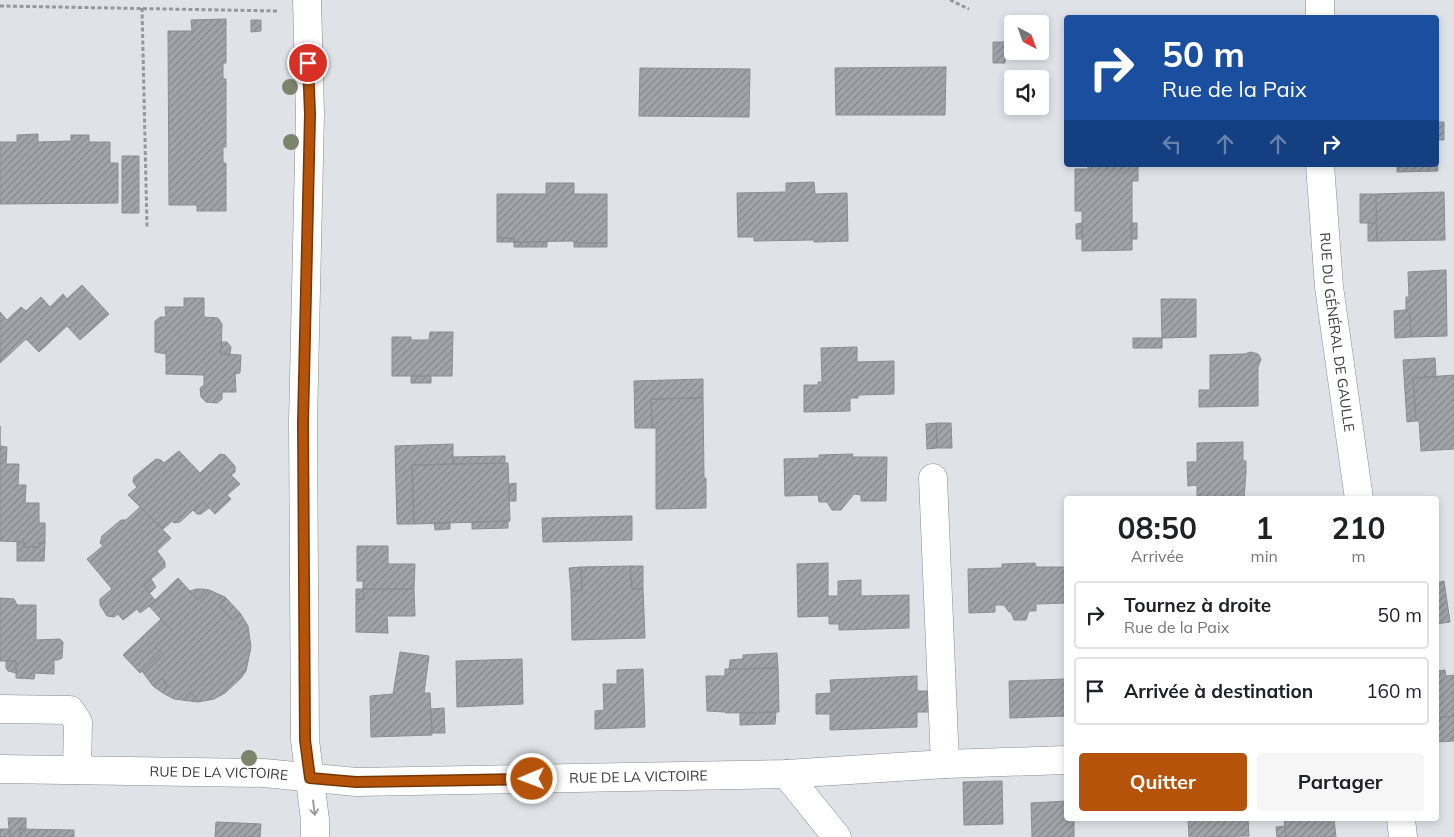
<!DOCTYPE html>
<html lang="fr">
<meta charset="utf-8">
<style>
:root{--surface:#fff;--page:#f6f6f6;--text:#202124;--muted:#757577;--line:#e0e0e0;--accent:#b45309}
body{margin:0;font-family:Mulish,sans-serif;background:var(--page);color:var(--text);height:100vh;display:flex;flex-direction:column;font-size:19px;white-space:nowrap}
*{box-sizing:border-box;margin:0}
p{font-size:16px;color:var(--muted)}
.icon{flex:none;width:28px;height:28px;fill:none;stroke:currentColor;stroke-width:2;stroke-linecap:round;stroke-linejoin:round}
.map{position:relative;flex:1;overflow:hidden}
.side{position:absolute;left:1064px;top:496px;width:375px;height:325px;display:flex;flex-direction:column;background:var(--surface);border-radius:5px;box-shadow:0 2px 8px #0003}
.side>*{flex:none}
.hud{position:absolute;left:1064px;top:15px;width:375px;height:152px;border-radius:5px;box-shadow:0 2px 8px #0003;background:#1a4fa0;color:#fff;overflow:hidden}
.needle{width:32px;rotate:139deg}
.fabs{position:absolute;left:1004px;top:15px;display:grid;gap:10px}
.fabs a{display:grid;place-items:center;width:45px;height:45px;border-radius:5px;background:var(--surface);box-shadow:0 2px 8px #0003;font-size:25px}
.pin{position:absolute;display:grid;place-items:center;width:42px;height:42px;color:#fff;margin:-21px;border:2px solid #fff;border-radius:50%;box-shadow:0 1px 5px #0007}
.me{position:absolute;width:55px;margin:-28px;rotate:269deg;stroke-linejoin:round;filter:drop-shadow(0 0 4px #0008)}
.turn{display:flex;align-items:center;gap:18px;height:105px;padding:0 15px;font-size:22px}
.turn .icon{width:65px;height:65px;stroke-width:2.5}
.turn b{display:block;font-size:35px;line-height:42px}
.lanes{display:flex;align-items:center;height:48px;padding:0 15px;background:#0003;justify-content:center;gap:25px;direction:ltr}
.lanes .off{opacity:.35}
.eta{display:flex;justify-content:space-evenly;align-items:center;height:85px;text-align:center}
.eta b{font-size:30px;font-weight:700;line-height:35px}
.primary-button{display:flex;gap:10px;margin-top:auto;padding:10px 15px}
.primary-button a{flex:1;height:58px;border-radius:5px;background:var(--accent);color:#fff;font-size:20px;font-weight:700;line-height:58px;text-align:center}
.primary-button a+a{background:var(--page);color:var(--text)}
ul{padding:0;list-style:none}
li{display:flex;align-items:center;gap:15px;height:68px;margin:0 10px 8px;padding:0 5px;border:2px solid var(--line);border-radius:5px}
li div{flex:1}
li b{display:block;font-size:19px}
li em{font-style:normal}
.map>svg:first-child{display:block}
.building{fill:url(#building-hatch);stroke:#8a8e92}
.lines{fill:none;stroke-linecap:round;stroke-linejoin:round}
.minor-casing{stroke:#888b90;stroke-width:29}
.path{stroke:#95979b;stroke-width:3;stroke-dasharray:4 2.5;stroke-linecap:butt}
.minor{stroke:#fff;stroke-width:28}
.tree{fill:#7d846c}
.oneway{stroke:#9b9c9c}
.route-casing{stroke:#753606;stroke-width:12}
.route{stroke:#b45309;stroke-width:9}
.labels{text-anchor:middle;dominant-baseline:central;stroke-width:5;stroke-linejoin:round;paint-order:stroke}
.street-label{font-size:14px;fill:#37383a;stroke:#dfe3e8}
</style>
<div class="map">
<svg width="1454" height="837" viewBox="0 0 1454 837">
<defs>
<pattern id="building-hatch" width="6" height="6" patternUnits="userSpaceOnUse" patternTransform="scale(1.25)"><rect width="6" height="6" fill="#a1a4a9"/><path d="M-1 1l2-2M0 6l6-6M5 7l2-2" fill="none" stroke="#84878b"/></pattern>
</defs>
<rect width="100%" height="100%" fill="#dfe3e8"/>
<path class="building" d="M226,19V63H223V79H226V147H223V163H226V211H197V205H169L168,31H192L191,20Z
M251,20H261V31L251,32Z
M993,42H1006L1005,63H993Z
M946,67L945,115H836L835,68Z
M640,68L750,69L749,117L639,116Z
M1436,122H1444V140H1437L1438,171L1397,172V165H1436Z
M38,134V142L71,141V135H89V142H110V163H118V203L0,204V142H17V135Z
M122,156H139V213H122Z
M1088,165H1138V181H1132V250L1082,251V211H1075V169H1088Z
M814,182L815,194L847,193L848,241L814,242V240L754,241V237H738L737,193L786,192V183Z
M546,183H574V194H607V243H574V241L514,242V238H497V194H546Z
M1444,192L1445,240L1377,241L1376,194Z
M1360,194H1376V223H1360Z
M1082,223V239H1076V224Z
M1131,223H1137V239H1131Z
M1368,223H1376L1377,241H1368Z
M497,238H514V242H497Z
M514,242H547V247H514Z
M574,243H607V247H574Z
M1446,270L1447,336L1411,337L1410,314L1406,310V297H1409L1408,272Z
M82,285L109,314L80,340L67,326L39,352L26,339L0,363V312L7,320L21,307L26,311L41,297L50,307L63,294L67,299Z
M184,298H204V317L218,318L222,324L221,354L241,355L240,373L235,374L236,392H222V399L217,403L206,402L201,397L200,388L204,385V375L166,374V354L155,352V321L160,317H166L165,307H184Z
M1161,299H1196V337L1162,338Z
M1406,310L1410,314L1411,337L1395,338L1394,311Z
M430,332H453L452,376H392V337H411V340H429Z
M1133,338H1162V348H1133Z
M222,342H227L231,347L230,354H221Z
M857,347V362L894,361V394L858,395V398H850V411L804,412V385H818V382H822L821,348Z
M1251,352L1258,354L1261,359L1258,367V406L1199,407V390H1210V355L1244,354Z
M1435,358L1436,377L1413,378L1416,421L1407,422L1403,360Z
M1454,375V449L1421,451L1419,421H1416L1413,378Z
M411,376H431V383H411Z
M703,379V398L651,399L652,428H635L634,381Z
M703,398L704,478H706V508L656,509V428H652L651,399Z
M936,423H951L952,448H937Z
M936,423L937,448L927,449L926,424Z
M0,426V446L7,447L6,464H19L18,485H26L25,503H39V523H45V543H39V547H24V542L0,541Z
M1243,442V461H1246V472L1244,499H1197V485L1188,486L1187,462H1197V443Z
M453,444V464L412,465L414,524H397L395,446Z
M179,451L200,473L220,454L225,455L235,466V472L231,475L240,484L227,495L231,499L215,514L203,501L180,522L174,523L172,521L163,529L128,495L137,487L133,482L134,477L156,459L161,460L164,463Z
M853,454L852,457H887L886,501H861V495L854,494L841,510H832L827,502H819L818,495L785,496L784,459L819,458V455Z
M505,456V463L453,464V457Z
M508,463L510,521L414,524L412,465Z
M516,483V501H509V484Z
M203,501L209,508L201,514H197L193,510Z
M140,507L171,538L157,551L165,562V567L143,586L156,601L140,613L137,609L123,620L118,614L114,617L107,616L100,605V599L112,589L87,559L103,546L100,543L102,536L121,520H126Z
M632,516V540L543,542L542,518Z
M508,521V528L472,529V522Z
M450,522V529L435,530L434,523Z
M17,541L24,542V547H39V543H45L44,561H17Z
M357,546H388V564H415L414,589H363V581H357Z
M828,563V596H838V581L861,580V596L909,595V628L839,630V624H829V616L798,617L797,564Z
M1035,563L1036,567H1066V603L1036,604V611H1029L1026,620H1014L1011,612H1009L1004,605H995V612L969,613L968,569L1002,568V564Z
M630,566L632,589H643L645,638L572,640L571,591L582,590L581,567Z
M630,566H643V589H632Z
M581,567L582,590L571,591L569,568Z
M178,578L198,600L209,590L225,597L219,605L232,620L240,613L248,626L251,647L246,671L241,678L225,693L214,699L198,702L190,692L182,700L174,699L163,693L167,685L163,679L159,680L153,686L142,671L161,653L155,647L172,631L149,606Z
M151,579L156,587L150,593L143,586Z
M1444,581L1450,622L1436,624V583Z
M197,589H202L209,590L198,600L189,591Z
M356,589H363L364,599H356Z
M363,589H414L415,616H387L388,633L356,632V599H364Z
M225,597L240,613L232,620L219,605Z
M0,598L14,599L17,605H36V640L60,639L63,642L62,658L58,660H54V674L35,673L34,679L16,678V661H0Z
M161,619L172,631L155,647L161,653L140,673L123,655Z
M400,652L429,656L424,693H430L432,735L371,737L370,696L393,694Z
M777,653L778,668L729,669L730,660L743,659V655Z
M522,659L523,704L457,707L456,661Z
M6,661H16V673L8,671L6,668Z
M778,668L779,712L726,713L725,712L707,711L706,676H725V669Z
M643,669L645,727L595,729V711L604,710L603,684H617V670Z
M1445,670L1446,676L1454,675V716L1436,718V671Z
M917,676V691H928L929,712H917V727L830,730V714H816V694L831,693L830,680Z
M163,679L167,685L163,693L153,686L159,680Z
M1066,679V716L1010,718L1009,681Z
M190,692L198,702L182,700Z
M444,708L445,733H432L431,709Z
M776,712L775,724L740,725V713Z
M1454,716V741L1436,742V718Z
M1002,781L1003,824L964,825L963,782Z
M1066,801V819H1074V837H1032L1031,803Z
M8,818H26V829H20V837H10Z
M1188,819H1248L1249,836L1189,837Z
M1284,819H1334L1336,837H1286Z
M216,822L261,824L260,837H215Z
M1285,826L1286,837H1277L1276,827Z
M0,829H10V837H0Z
M20,829L74,830V837H20Z"/>
<g class="lines">
<defs>
<g id="minor">
<path d="M307,0L310,114L303,423L305,740L315,820V837"/>
<path d="M1320,18V0"/>
<path id="s1" d="M1320,165L1329,287L1359,499"/>
<path d="M933,478L945,764"/>
<path d="M0,709L70,710L78,722L77,770"/>
<path id="s2" d="M0,769L264,773L356,782L786,774L945,764L1066,760"/>
<path d="M786,774L837,837"/>
<path d="M1401,819L1403,837"/>
</g>
</defs>
<use href="#minor" class="minor-casing"/>
<path class="path" d="M950,0L969,9
M0,6L279,11
M142,8L147,227"/>
<use href="#minor" class="minor"/>
</g>
<g class="tree">
<circle cx="290" cy="87" r="8"/>
<circle cx="291" cy="142" r="8"/>
<circle cx="249" cy="758" r="8"/>
</g>
<defs><path id="oneway-shaft" d="M-6 0H5M1.5-3L5.5 0L1.5 3" fill="none" stroke-width="1.6" stroke-linecap="round" stroke-linejoin="round" transform="scale(1.25)"/></defs>
<use class="oneway" href="#oneway-shaft" transform="translate(314 808) rotate(83)"/>
<g class="lines">
<defs>
<path id="route" d="M308,63L310,114L303,423L305,740L310,778L356,782L532,779"/>
</defs>
<use href="#route" class="route-casing"/>
<use href="#route" class="route"/>
</g>
<g class="labels">
<g class="street-label">
<text stroke="none"><textPath href="#s1" startOffset="168">RUE DU GÉNÉRAL DE GAULLE</textPath></text>
<text stroke="none"><textPath href="#s2" startOffset="219">RUE DE LA VICTOIRE</textPath></text>
<text stroke="none"><textPath href="#s2" startOffset="639">RUE DE LA VICTOIRE</textPath></text>
</g>
</g>
</svg>
<div class="fabs">
<a><svg class="needle" viewBox="-14 -14 28 28"><path d="M0-13l5 13h-10z" fill="#e53935"/><path d="M0 13l5-13h-10z" fill="#757577"/></svg></a>
<a><svg class="icon" aria-label="sound" viewBox="0 0 24 24"><path d="M4 9h4l5-4v14l-5-4H4zM17 9q2 3 0 6"/></svg></a>
</div>
<div class="pin" style="left:308px;top:63px;background:#d93025"><svg class="icon" aria-label="arrive" viewBox="0 0 24 24"><path d="M6 21V4h12l-3 4 3 4H6"/></svg></div>
<svg class="me" style="left:532px;top:779px" viewBox="-20 -20 40 40"><circle r="17" fill="#b45309" stroke="#fff" stroke-width="3"/><path d="M0-11L8 9 0 5-8 9z" fill="#fff"/></svg>
<div class="hud">
<div class="turn"><svg class="icon" aria-label="right" viewBox="0 0 24 24"><path d="M7 20v-9h11M14 6l5 5-5 5"/></svg><div><b>50 m</b>Rue de la Paix</div></div>
<div class="lanes"><svg class="icon off" aria-label="left" viewBox="0 0 24 24"><path d="M17 20v-9H6M10 6l-5 5 5 5"/></svg><svg class="icon off" aria-label="ahead" viewBox="0 0 24 24"><path d="M12 20V5M6 11l6-6 6 6"/></svg><svg class="icon off" aria-label="ahead" viewBox="0 0 24 24"><path d="M12 20V5M6 11l6-6 6 6"/></svg><svg class="icon" aria-label="right" viewBox="0 0 24 24"><path d="M7 20v-9h11M14 6l5 5-5 5"/></svg></div>
</div>
<section class="side">
<div class="eta">
<div><b>08:50</b><p>Arrivée</p></div>
<div><b>1</b><p>min</p></div>
<div><b>210</b><p>m</p></div>
</div>
<ul>
<li><svg class="icon" aria-label="right" viewBox="0 0 24 24"><path d="M7 20v-9h11M14 6l5 5-5 5"/></svg><div><b>Tournez à droite</b><p>Rue de la Paix</p></div><em>50 m</em></li>
<li><svg class="icon" aria-label="arrive" viewBox="0 0 24 24"><path d="M6 21V4h12l-3 4 3 4H6"/></svg><div><b>Arrivée à destination</b></div><em>160 m</em></li>
</ul>
<div class="primary-button"><a>Quitter</a><a>Partager</a></div>
</section>
</div>
